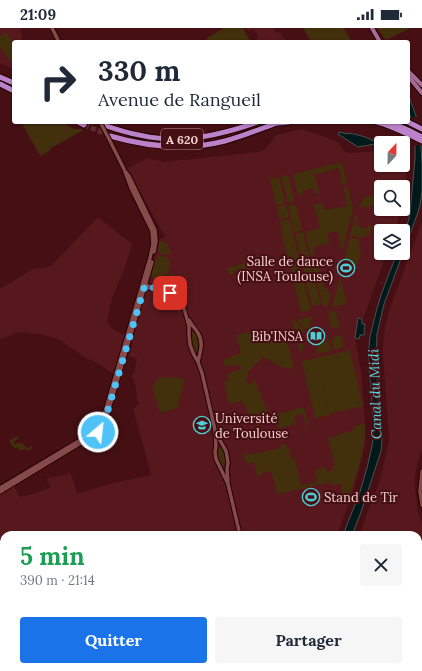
<!DOCTYPE html>
<html lang="fr">
<meta charset="utf-8">
<style>
:root{--surface:#fff;--page:#f6f6f7;--text:#1f2937;--muted:#747a83;--accent:#1a73e8}
body{margin:0;font-family:Lora,serif;background:var(--page);color:var(--text);height:100vh;display:flex;flex-direction:column;font-size:15px;white-space:nowrap}
*{box-sizing:border-box;margin:0}
p{font-size:13px;color:var(--muted)}
.icon{flex:none;width:22px;height:22px;fill:none;stroke:currentColor;stroke-width:2;stroke-linecap:round;stroke-linejoin:round}
.map{position:relative;flex:1;overflow:hidden}
.panel{position:absolute;left:0px;top:503px;width:422px;height:140px;display:flex;flex-direction:column;background:var(--surface);border-radius:12px 12px 0 0;box-shadow:0 1px 3px #0004}
.panel>*{flex:none}
.top-card{position:absolute;left:12px;top:12px;width:398px;height:84px;border-radius:4px;box-shadow:0 1px 3px #0004;background:#fff;color:var(--text);overflow:hidden}
.needle{width:26px;rotate:22deg}
.tools{position:absolute;left:374px;top:108px;display:grid;gap:8px}
.tools a{display:grid;place-items:center;width:36px;height:36px;border-radius:4px;background:var(--surface);box-shadow:0 1px 3px #0004;font-size:20px}
.pin{position:absolute;display:grid;place-items:center;width:34px;height:34px;color:#fff;margin:-17px;border-radius:8px;box-shadow:0 2px 6px #0006}
.me{position:absolute;width:44px;margin:-22px;rotate:28deg;stroke-linejoin:round;filter:drop-shadow(0 0 3px #0008)}
.turn{display:flex;align-items:center;gap:14px;height:84px;padding:0 20px;font-size:18px}
.turn .icon{width:52px;height:52px;stroke-width:2.5}
.turn b{display:block;font-size:28px;line-height:34px}
.round{display:grid;place-items:center;flex:none;width:42px;height:42px;border-radius:4px;background:var(--page)}
.summary{display:flex;align-items:center;justify-content:space-between;height:68px;padding:0 20px}
h1{font-size:24px;font-weight:700;line-height:30px;color:#1e9e55}
.cta{display:flex;gap:8px;margin-top:auto;padding:8px 20px}
.cta a{flex:1;height:46px;border-radius:4px;background:var(--accent);color:#fff;font-size:16px;font-weight:700;line-height:46px;text-align:center}
.cta a+a{background:var(--page);color:var(--text)}
.status{display:flex;justify-content:space-between;align-items:center;height:28px;padding:0 20px;background:var(--surface);direction:ltr}
.status svg{height:11px;fill:currentColor}
.map>svg:first-child{display:block}
.built{fill:#56181d}
.green{fill:#422f0b}
.water{fill:#001a1c;stroke:#4a5152}
.pier{fill:#450f13}
.lines{fill:none;stroke-linecap:round;stroke-linejoin:round}
.highway-tunnel{stroke:#5f2c2f;stroke-width:5;stroke-dasharray:5 2.5;stroke-linecap:butt}
.secondary-casing{stroke:#240003;stroke-width:5.5}
.primary-casing{stroke:#240003;stroke-width:6}
.highway-casing{stroke:#240003;stroke-width:7}
.secondary{stroke:#874a4a;stroke-width:3.5}
.primary{stroke:#a76c96;stroke-width:4}
.highway{stroke:#bc82c9;stroke-width:5}
.secondary-bridge-casing{stroke:#240003;stroke-width:5.5;stroke-linecap:butt}
.secondary-bridge{stroke:#874a4a;stroke-width:3.5}
.route{stroke:#4fc3f7;stroke-width:7;stroke-dasharray:0 12.6}
.labels{text-anchor:middle;dominant-baseline:central;stroke-width:4;stroke-linejoin:round;paint-order:stroke}
.shield{fill:#450f13;stroke:#c09797;stroke-width:1}
.shield-label{font-size:12px;font-weight:bold;fill:#f5d1cf}
.poi-label{font-size:13px;fill:#f5d1cf;stroke:#450f13;text-anchor:end}
.water-label{font-size:14px;font-style:italic;fill:#4ed8df;stroke:#450f13}
</style>
<div class="status"><b>21:09</b><svg viewBox="0 0 49 12"><path d="M0 12V9h3v3zM5 12V6h3v6zM10 12V3h3v9zM15 12V0h3v12zM26 1h20v11H26zM47 4h2v5h-2z"/></svg></div>
<div class="map">
<svg width="422" height="643" viewBox="0 0 422 643">
<rect width="100%" height="100%" fill="#450f13"/>
<path class="built" d="M0,0H20L23,14H14L13,41L0,35Z
M246,0H274L276,5L280,4L286,14H255L254,13L257,11L258,9L254,1L249,3Z
M302,101L333,112L339,115L343,122L348,125L381,123V137H403V120L406,119V150L403,175V159H381V181H401L395,203H381V225H387L363,291L358,290L355,310L361,342L364,378L366,412L362,431L352,467L337,507H4V639H281V643H0V466L14,458L20,469L32,466L51,459L46,451L71,445L77,466L109,456L151,447L133,380H136L137,377L140,376L139,374H138L134,351L132,349V346L135,345V339L137,331L129,328L133,316L130,314L139,287L159,212L165,208L127,141L147,130L164,134L258,124L264,122L269,117L276,107Z
M98,189L132,216L123,245L113,267L107,293L112,301L125,307L114,346L94,333L87,331L60,312L51,309L40,306L17,304L11,307L0,311V261L33,241L43,240L51,238Z
M422,194V422L418,432L415,448V460L418,485L422,496V643H401L400,639H418V507H359L379,455L389,414L388,395L383,328V317L385,300L389,283L394,269Z"/>
<path class="green" d="M224,0H243L251,14H206L207,10Z
M303,0H344L352,14H311Z
M377,0H411L386,12Z
M6,4L14,15V30L10,33L0,19V8Z
M21,94H61L74,101H83L82,103L51,120L49,123L41,128L39,126Z
M342,134L347,155L343,158L339,140L314,147L320,165L316,166L314,160L303,163V166L298,167L293,146Z
M288,147L294,172V173L288,175L281,148Z
M279,149L285,175L277,177H276L270,151Z
M348,159L353,180L343,221H340L341,216L337,203L328,205L329,216L315,218V222L313,223L314,227L311,228L305,204L320,200L314,177L322,175L325,182L347,178L344,160Z
M374,168L376,177L359,180L364,169Z
M293,176L296,178L302,202L295,204H294L288,178L289,177Z
M285,177L286,178L289,188L288,189L280,191L279,190L277,180V179Z
M355,188L359,189C357,192 356,192 356,197L367,201L369,196L372,198L368,208H364L361,210L350,207Z
M288,191L290,192L299,230L298,231L289,233L281,205L282,204L280,194L281,193Z
M303,204L309,228L302,230L295,207L296,206Z
M350,209L358,211L361,226L354,244H352L353,242V240L350,239L348,243L342,240Z
M163,213C167,215 171,220 170,225L169,226L163,227L159,224L158,221L159,215Z
M160,228C176,227 172,250 155,253L152,249C151,241 152,232 160,228Z
M315,229L316,232H317L324,260H328V261L319,263L311,231L312,230Z
M309,230L321,276L312,278L301,233Z
M299,233L311,282L301,284L289,235Z
M245,235L247,240L233,244L234,246L231,247L229,246L227,240Z
M171,246H174C180,256 174,266 163,258C164,252 167,249 171,246Z
M340,249L347,276L332,279Z
M328,262V264L331,266L328,278L323,279L321,270L325,266L321,269L319,264Z
M332,282L336,284L339,298V300L334,301L333,299L331,300L328,288L330,287L329,283Z
M313,288L309,300L306,301L296,292Z
M292,292H294L305,302V304L300,305L304,319L303,322L300,320L302,322L300,326L295,305L297,304H295Z
M269,302L272,303L271,305H272L270,310L279,315L281,313L287,311L294,341C283,342 273,334 263,329L247,345L249,348L246,350L247,353L246,354L250,357L254,353V350L269,388L304,379L308,397L306,399L303,386L294,388L296,396L278,401L276,392L271,393L270,391L266,392L264,396L254,399L253,395L250,393L246,377H243L242,373L229,376L224,354L228,353L227,346L241,341L240,337L236,338L235,336L225,339L223,332L241,325L236,307L248,304L263,312Z
M193,304C200,307 200,316 199,323L197,324H194L191,312V305Z
M341,307L344,317L342,320L334,322L331,312H333V309Z
M329,313L331,323L318,326L316,321L319,320L318,318L316,319L315,316Z
M350,322L351,327L363,378L330,386L319,339L330,387L315,390L302,335L303,334V333Z
M160,349L164,350L169,349L185,351L177,380L160,385L152,358Z
M365,395C366,421 356,447 348,472L342,469L341,455L335,457H330V454L279,466L277,465L271,443L262,445V447L257,448L254,434L246,435L244,428L242,426L246,425L247,427L281,420L280,417L284,416C290,419 290,425 291,431L295,430L301,457L317,454L315,442L326,439L327,444L333,442L332,438L335,437L328,411L338,407L339,406L354,402V399Z
M17,408L19,411L18,412L17,411L14,414L15,416L18,415L19,416L21,414L28,421L31,418L33,420L28,423L26,421L24,422L23,421L21,423L17,419L15,421L9,413Z
M219,420L222,421L225,427L226,437L224,439H221L216,428L217,421Z
M306,639H354L355,643H306Z"/>
<path class="water" d="M408,66L416,88L421,118L422,137V163L420,177L417,187L403,224V208L409,191L410,185L415,131V118L411,90L408,82Z
M339,104L349,106V105C358,107 369,109 376,115L375,116L358,119L338,106Z
M397,225H403L384,276L377,306L376,332L378,365L382,402V411L381,423L361,484L352,507H343L360,464L367,440L372,418L374,404L371,360L368,329L370,309L376,284L381,267Z
M358,290L362,291V296H365L364,304L365,306L363,307H360L359,311L355,310Z"/>
<path class="pier" d="M417,89L422,117L413,118L409,90Z"/>
<g class="lines">
<path class="highway-tunnel" d="M84,97L109,107"/>
<defs>
<path id="secondary" d="M52,0L59,14
M126,144L129,148L155,202L156,213L154,224
M143,257H145L166,264
M144,258L178,270L181,273L183,277L189,298V307L190,317L194,327L198,334L202,345L215,402L216,418L215,424L216,431L228,456L240,507
M189,292C191,297 195,300 198,305C204,315 200,324 198,334
M216,405L226,423L227,428L228,435L227,441L228,454
M422,443L420,463L422,477
M0,460L92,405L98,399L104,387L150,230L153,216L152,203L131,160L124,141L110,113
M0,464L89,410C98,405 103,398 107,388L152,234
M390,639V643
M396,639L397,643"/>
<path id="primary" d="M372,0L380,14
M408,43L422,57
M408,48L422,65"/>
<path id="highway" d="M0,49L14,55
M0,56L14,63
M78,94L84,97
M377,94C393,98 407,106 422,113
M390,94L408,102L422,109
M408,94L422,101
M278,95L289,94
M104,97C161,118 202,114 258,94
M110,108C148,119 186,123 225,113C244,108 262,100 280,94"/>
</defs>
<use href="#secondary" class="secondary-casing"/>
<use href="#primary" class="primary-casing"/>
<use href="#highway" class="highway-casing"/>
<use href="#secondary" class="secondary"/>
<use href="#primary" class="primary"/>
<use href="#highway" class="highway"/>
<defs>
<path id="secondary-bridge" d="M100,94L110,113"/>
</defs>
<use href="#secondary-bridge" class="secondary-bridge-casing"/>
<use href="#secondary-bridge" class="secondary-bridge"/>
</g>
<g class="lines">
<path class="route" d="M98,404L105,392L145,257L170,265"/>
</g>
<defs>
<symbol id="stadium-ring" viewBox="-11 -11 22 22"><circle r="9.5" fill="#450f13" stroke="#51ccd3" stroke-width="1.5"/><path d="M0-5a6.5 5 0 1 0 0 10a6.5 5 0 1 0 0-10ZM-3.5-1.8h7v3.6h-7Z" fill="#51ccd3"/></symbol>
<symbol id="library-ring" viewBox="-11 -11 22 22"><circle r="9.5" fill="#450f13" stroke="#51ccd3" stroke-width="1.5"/><path d="M-6-4Q-3-5.5-.7-3.5V5Q-3 3-6 4ZM6-4Q3-5.5 .7-3.5V5Q3 3 6 4Z" fill="#51ccd3"/></symbol>
<symbol id="university-ring" viewBox="-11 -11 22 22"><circle r="9.5" fill="#450f13" stroke="#51ccd3" stroke-width="1.5"/><path d="M0-5L7-2L0 1L-7-2ZM-4 1L0 2.5L4 1V4Q0 6-4 4Z" fill="#51ccd3"/></symbol>
</defs>
<g fill-rule="evenodd">
<use href="#stadium-ring" x="336" y="230" width="20" height="20"/>
<use href="#library-ring" x="306" y="298" width="20" height="20"/>
<use href="#university-ring" x="192" y="387" width="20" height="20"/>
<use href="#stadium-ring" x="301" y="459" width="20" height="20"/>
</g>
<g class="labels">
<rect class="shield" x="161" y="101" width="42" height="20" rx="3"/>
<g class="shield-label">
<text x="182" y="111">A 620</text>
</g>
<g class="poi-label">
<text x="333" y="233">Salle de dance<tspan x="333" dy="15">(INSA Toulouse)</tspan></text>
<text x="303" y="308">Bib'INSA</text>
<text x="215" y="390" text-anchor="start">Université<tspan x="215" dy="15">de Toulouse</tspan></text>
<text x="324" y="469" text-anchor="start">Stand de Tir</text>
</g>
<g class="water-label">
<text transform="translate(375 366) rotate(-92)">Canal du Midi</text>
</g>
</g>
</svg>
<div class="tools">
<a><svg class="needle" viewBox="-14 -14 28 28"><path d="M0-13l5 13h-10z" fill="#e53935"/><path d="M0 13l5-13h-10z" fill="#747a83"/></svg></a>
<a><svg class="icon" aria-label="search" viewBox="0 0 24 24"><circle cx="10" cy="10" r="6"/><path d="M15 15l6 6"/></svg></a>
<a><svg class="icon" aria-label="layers" viewBox="0 0 24 24"><path d="M12 4l9 5-9 5-9-5zM3 14l9 5 9-5"/></svg></a>
</div>
<div class="pin" style="left:170px;top:265px;background:#d93025"><svg class="icon" aria-label="arrive" viewBox="0 0 24 24"><path d="M6 21V4h12l-3 4 3 4H6"/></svg></div>
<svg class="me" style="left:98px;top:404px" viewBox="-20 -20 40 40"><circle r="17" fill="#4fc3f7" stroke="#fff" stroke-width="3"/><path d="M0-11L8 9 0 5-8 9z" fill="#fff"/></svg>
<div class="top-card">
<div class="turn"><svg class="icon" aria-label="right" viewBox="0 0 24 24"><path d="M7 20v-9h11M14 6l5 5-5 5"/></svg><div><b>330 m</b>Avenue de Rangueil</div></div>
</div>
<section class="panel">
<div class="summary"><div><h1>5 min</h1><p>390 m · 21:14</p></div><a class="round"><svg class="icon" aria-label="close" viewBox="0 0 24 24"><path d="M6 6l12 12M18 6L6 18"/></svg></a></div>
<div class="cta"><a>Quitter</a><a>Partager</a></div>
</section>
</div>
